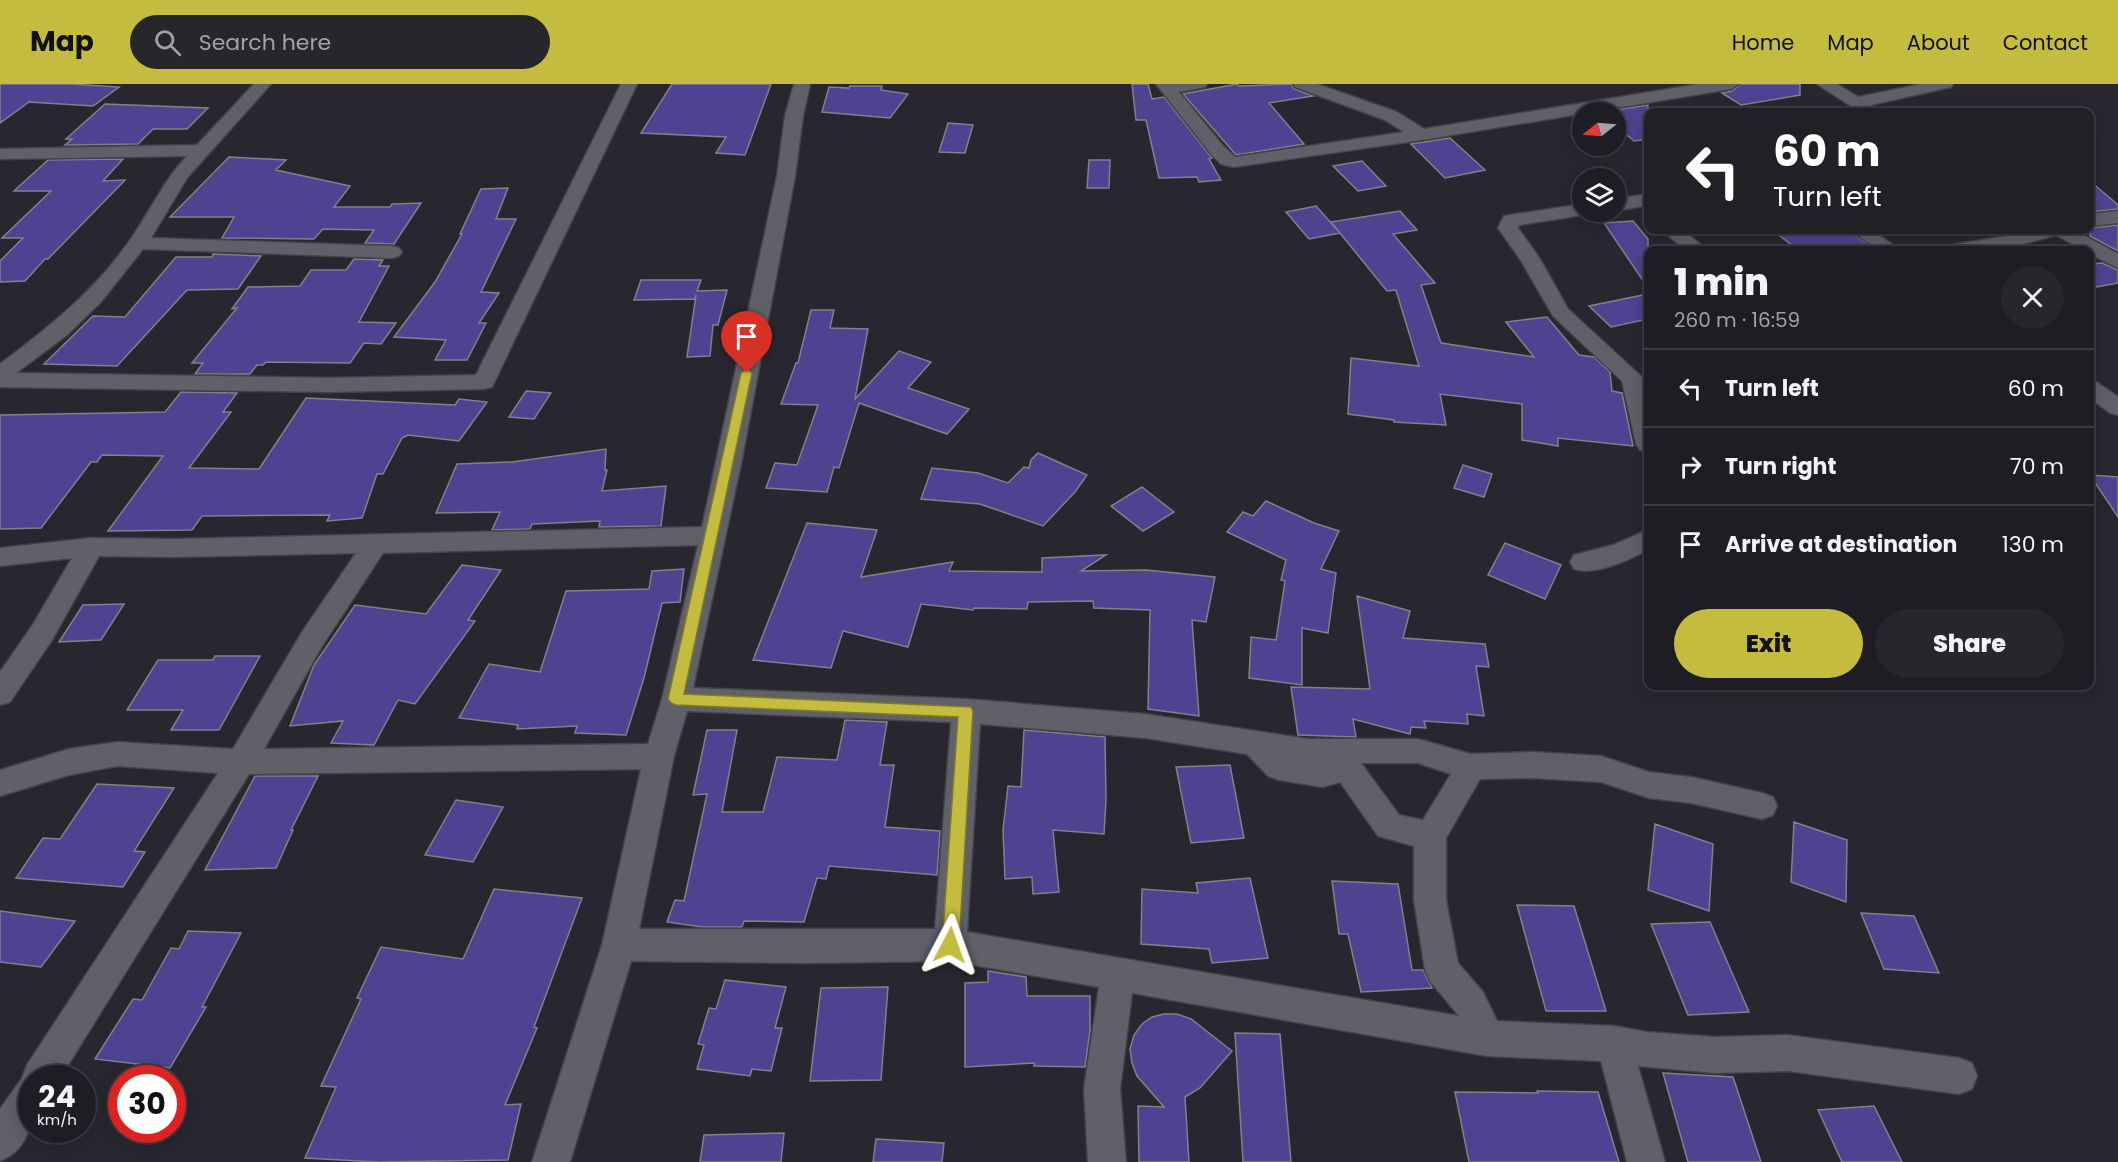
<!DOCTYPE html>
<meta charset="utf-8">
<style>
:root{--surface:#1e1d23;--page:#26262b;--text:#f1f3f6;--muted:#a1a2a6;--line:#3c3b41;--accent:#c4bc3e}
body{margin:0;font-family:Poppins,sans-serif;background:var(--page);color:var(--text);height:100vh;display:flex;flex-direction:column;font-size:22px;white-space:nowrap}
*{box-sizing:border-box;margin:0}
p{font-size:20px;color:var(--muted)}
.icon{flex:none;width:33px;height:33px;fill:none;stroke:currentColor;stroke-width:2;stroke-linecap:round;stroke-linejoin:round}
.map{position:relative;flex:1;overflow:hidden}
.drawer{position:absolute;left:1644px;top:162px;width:450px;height:444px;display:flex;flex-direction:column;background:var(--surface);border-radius:12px;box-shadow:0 3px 15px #0003,0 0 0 2px var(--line)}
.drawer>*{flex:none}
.banner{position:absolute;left:1644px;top:24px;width:450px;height:126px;border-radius:12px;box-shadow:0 3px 15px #0003,0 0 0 2px var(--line);background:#202124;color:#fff;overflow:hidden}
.needle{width:39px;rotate:253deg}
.tools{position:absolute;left:1572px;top:18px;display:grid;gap:12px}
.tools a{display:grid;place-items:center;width:54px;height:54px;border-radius:50%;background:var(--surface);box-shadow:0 3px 15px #0003,0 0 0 2px var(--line);font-size:30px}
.speed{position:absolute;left:18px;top:981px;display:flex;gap:12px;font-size:30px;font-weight:700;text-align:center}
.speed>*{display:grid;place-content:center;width:78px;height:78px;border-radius:50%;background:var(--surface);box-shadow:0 3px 15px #0003,0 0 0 2px var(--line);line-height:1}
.speed small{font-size:15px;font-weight:400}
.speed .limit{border:9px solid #d22;background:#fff;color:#111}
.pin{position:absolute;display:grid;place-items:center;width:51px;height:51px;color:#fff;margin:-62px -26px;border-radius:50% 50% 50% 0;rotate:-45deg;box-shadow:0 0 6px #0007}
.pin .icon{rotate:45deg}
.me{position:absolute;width:66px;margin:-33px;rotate:4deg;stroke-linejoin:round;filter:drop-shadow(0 0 4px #0008)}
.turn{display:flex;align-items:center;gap:21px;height:126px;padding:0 30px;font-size:27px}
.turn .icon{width:78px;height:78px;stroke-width:2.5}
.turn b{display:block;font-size:42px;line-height:51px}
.round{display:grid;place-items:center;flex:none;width:63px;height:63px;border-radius:32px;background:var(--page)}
.headline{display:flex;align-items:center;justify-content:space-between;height:102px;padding:0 30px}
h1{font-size:36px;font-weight:800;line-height:45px}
.primary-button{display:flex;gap:12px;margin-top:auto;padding:12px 30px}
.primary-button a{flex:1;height:69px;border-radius:36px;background:var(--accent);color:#111;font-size:24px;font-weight:800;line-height:69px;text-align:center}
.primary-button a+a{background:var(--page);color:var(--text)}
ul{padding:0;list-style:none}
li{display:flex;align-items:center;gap:18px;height:78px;padding:0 30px;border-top:2px solid var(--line)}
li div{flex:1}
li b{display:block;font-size:22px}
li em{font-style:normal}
header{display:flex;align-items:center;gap:36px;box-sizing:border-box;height:84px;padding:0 30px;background:var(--accent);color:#111}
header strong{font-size:28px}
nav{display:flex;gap:33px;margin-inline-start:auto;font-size:21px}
.search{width:420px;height:54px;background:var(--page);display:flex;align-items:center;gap:15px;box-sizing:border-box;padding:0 21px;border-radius:33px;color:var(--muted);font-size:22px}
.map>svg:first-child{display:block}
.building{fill:#4d4391;stroke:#81818a;stroke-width:1.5}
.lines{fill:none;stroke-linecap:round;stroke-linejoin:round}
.street-casing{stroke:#424248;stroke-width:3}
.street{fill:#606069;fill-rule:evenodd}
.route{fill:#c4bc3e;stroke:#7f7a28;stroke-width:1.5}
</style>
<header>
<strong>Map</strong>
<div class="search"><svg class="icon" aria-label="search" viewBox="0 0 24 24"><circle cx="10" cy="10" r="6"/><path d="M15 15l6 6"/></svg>Search here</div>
<nav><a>Home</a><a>Map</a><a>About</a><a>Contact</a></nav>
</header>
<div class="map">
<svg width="2118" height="1078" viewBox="0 0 2118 1078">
<rect width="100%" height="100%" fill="#28272f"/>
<path class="building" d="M0,0H71L119,3L93,22L29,18L0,39Z
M672,0H771L745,71L716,69L726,53L641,49Z
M1132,0H1148L1152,15L1164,13L1212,74L1209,75L1221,96L1199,98L1197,93L1159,94L1146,36H1136Z
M1237,0L1239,2L1291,0L1294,5L1313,12L1269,19L1304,60L1236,71L1183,10Z
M1741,0H1800V11L1741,21L1722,9L1732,7Z
M850,2H882L881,6L908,10L890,34L822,28L829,3L849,4Z
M105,20L208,24L187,45H153L138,60L65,61L72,55H66Z
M1648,21V55L1634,57L1616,42V28H1602Z
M948,39L973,41L965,69L939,68Z
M1450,54L1485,86L1445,94L1411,60Z
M229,73L286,76L276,86L350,102L334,123H390L392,120L421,119L394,160L365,159L374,146L323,145L314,155L222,154L234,133H170Z
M123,75L103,97L125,96L48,175H45L25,197L0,198V177L23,154H2L51,107H14L48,76Z
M1089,76H1110L1109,104H1087Z
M1362,77L1386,102L1358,107L1333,82Z
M2090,97L2118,121V125L2090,128Z
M508,104L496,135H516L481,208L499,209L479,239H486L467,276H435L446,256L394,253L435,198L462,150H460L481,105Z
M1316,122L1340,149L1309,155L1286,128Z
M1400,127L1417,146L1393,150L1435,199L1421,201L1441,259L1534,273L1506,238L1547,233L1579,271L1594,273L1610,288L1612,307L1622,309L1633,362L1558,354V362L1522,356V320L1440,310L1446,341L1394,338V336L1348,330L1351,274L1419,282L1396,206L1387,207L1331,138Z
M1633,137L1648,155V204L1604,139Z
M2118,141V167L2090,152V144Z
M1809,146H1848L1875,166H1798L1779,151Z
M213,170L261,172L238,205L187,206L117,282L44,280L93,232L125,233L176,173H212Z
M354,175L383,176L379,182H389L359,238L396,239L381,260L364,259L350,279L266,278L263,281H257L250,290H195L203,279H192L237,224L232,225L248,203L300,202L311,186H346Z
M2102,179L2118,186V199L2090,204V180Z
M641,196H701L697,207L727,206L718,241H713L710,272L687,273L696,211L695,215L634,216Z
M1648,210V235L1611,243L1589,222Z
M811,226H834L830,244L868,245L855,315L899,267L931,278L908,304L969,325L947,350L859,319L839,384L834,383L827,408L766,404L775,379L797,381L818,321L781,320L796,279H798Z
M526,307L551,309L534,335L509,333Z
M181,308L237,309L223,328H231L189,384L259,385L306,314L455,321L459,315L487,318L459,357L408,351L402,354L383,390H377L362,434L327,437L330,431L202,432L192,446L108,447L163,372L102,371L97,378H91L41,444L0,445V331L165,328Z
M606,365L605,386H607L602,407L666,402L661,442L599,443L600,437L532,440L530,445L492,446L500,428L436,429L457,380L512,378Z
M1038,369L1087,391L1075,408L1043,442L980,420L921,415L932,384L978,389L1008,399L1024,383L1029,384L1031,376Z
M1463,381L1492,390L1484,413L1454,404Z
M2090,391L2118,393V433Z
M1142,403L1174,428L1143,447L1111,422Z
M1266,417L1314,439L1339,447L1321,485L1336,489L1328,549L1302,544V601L1249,594L1251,553L1276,556L1285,497L1281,496L1286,476L1227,448L1243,428L1253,432Z
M807,439L877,446L861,493L953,478L949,487L1042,488V474L1106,471L1081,487L1146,486L1215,493L1206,538L1192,536L1199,632L1148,625L1150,526L1094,524L1093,517L1028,518L1027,525L974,524L973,526L921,520L908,563L843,547L831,584L753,576Z
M1505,459L1561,481L1545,515L1488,491Z
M462,481L501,486L468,536L475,537L415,620L398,616L374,661L331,659L343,637L290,642L314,581L355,521L426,530Z
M684,485L680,518L662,519L644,594L626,651L575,649L577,642L517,645L518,641L459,634L489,580L540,588L566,507L649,505L652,487Z
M1357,512L1410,527L1403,554L1485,560L1489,583L1476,582L1484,632L1467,630L1468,640L1424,637L1426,644L1411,643L1410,650L1353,635L1356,653L1298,651L1291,603L1370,605Z
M124,520L101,556L59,558L83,521Z
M215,572H260L219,646H171L183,626H127L158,576H213Z
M845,636L887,638L880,681H894L885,743L940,747L937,791L829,782L826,795L817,794L804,838L744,837L742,843H702L667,838L675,816L684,817L707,710L693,711L707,646H737L722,728H763L777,673L837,676Z
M1024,646L1105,653L1106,716L1104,750L1053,746L1059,808L1033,810L1032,793L1005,795L1003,746L1008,702L1021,703Z
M1230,681L1244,754L1191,759L1176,683Z
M255,692H318L291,746H293L276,784L205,786Z
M97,700L174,704L134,767L145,768L123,803L16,794L43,754L60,755Z
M456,716L503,723L473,778L425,771Z
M1794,738L1847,756L1846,818L1791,798Z
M1655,740L1713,760L1709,827L1648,806Z
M1250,794L1268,874L1212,879L1209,865L1141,860L1142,805L1198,809L1196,799Z
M1332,797L1398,800L1412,886H1423L1432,904L1361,908L1348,850H1339Z
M494,805L582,814L534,943L537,944L505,1021L521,1020L508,1076L378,1078L305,1074L336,1003L321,1002L361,915L357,914L381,863L463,875Z
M1517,821L1574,822L1606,927H1546Z
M0,827L75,837L41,883L0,878Z
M1861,829L1914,832L1939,889L1884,885Z
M1710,838L1749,928L1688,931L1651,840Z
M188,847L241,849L202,923H206L170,984L95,975L133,915L142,916L171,864L179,865Z
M988,887L1026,893L1027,912H1090V946L1085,983L1034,982V979L965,983V899L988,898Z
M725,896L786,903L775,944H782L771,987L752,985L750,992L697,985L704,961L698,960L709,924L716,925Z
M888,903L881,996L810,997L821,904Z
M1164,930H1177L1191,935L1232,967L1200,1004L1185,1013L1189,1078H1139L1138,1022L1164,1023L1137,992L1132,979L1130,965L1134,951L1142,940L1152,933Z
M1235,949L1280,950L1291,1078H1243Z
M1663,989L1733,993L1761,1078H1688Z
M1537,1007L1598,1008L1619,1078H1469L1455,1008L1538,1009Z
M1874,1022L1902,1078H1842L1818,1026Z
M784,1049L781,1078H700L704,1051Z
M876,1055L944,1059L942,1078H873Z"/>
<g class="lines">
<defs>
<path id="street" d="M254,0H271L187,94L151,154L392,162L399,164L402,168L399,172L392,174L143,165L101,218L67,251L16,289L329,294L476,291L621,0H637L492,303L484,305L329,308L0,303V280C49,243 95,207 130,156C150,128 163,97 187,72L0,75V65L197,61Z
M794,0H810L803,32L795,92L742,375L693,604L966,615L1145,630L1308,655H1418L1471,670L1532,668L1601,672L1649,688L1691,693L1762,709L1773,713L1777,722L1773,731L1762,735L1691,719L1649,714L1601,698L1532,694L1480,695L1446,754V816L1458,879L1483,908L1497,937L1614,942L1647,948L1715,953L1788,951L1959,974L1972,979L1977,992L1972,1005L1959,1010L1788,987L1715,989L1638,982L1665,1078H1627L1601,977L1487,972L1132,909L1120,1005L1126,1078H1088L1084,1005L1099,903L950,877L805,879L631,877L570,1078H532L602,861L641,685L249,690L60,994H32C32,1027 36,1062 0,1077V1025L22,994L27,981L218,689L117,682L69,691L0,712V686L69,665L117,658L233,665L302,548L356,469L174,473L99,472L52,556L10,618L0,621V588L32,542L72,474L0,482V464L91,454L174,455L702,443L777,92L785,32ZM698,461L662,615L648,660L264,665L322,562L383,469ZM687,627L951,638L935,845H639L674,672ZM980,640L1145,654L1247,670L1268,692L1279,696L1323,703L1340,698L1378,752L1414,762V816L1425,886L1430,897L1459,932L967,848ZM1361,679H1418L1451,690L1423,736L1399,731Z
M1156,0H1207L1205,3L1179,8L1223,62L1235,73L1404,48L1385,36L1295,3L1293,0H1317L1397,28L1424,45L1699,0H1739L1731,5L1422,56L1234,83L1221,80L1211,70Z
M1817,0H1837L1858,13L1922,0H1953L1951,3L1871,21L1879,28H1860Z
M1648,110V121L1616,127V115Z
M1582,120V128H1590L1589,130L1519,141L1518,144L1540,175L1568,225L1644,295L1648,313V368L1640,366L1636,360L1622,297L1553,232L1520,175L1498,144L1504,132Z
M2118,127V139L2090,142V130Z
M1662,146H1683L1707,166H1685Z
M1850,146H1872L1900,166H1878Z
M2035,146H2074L2118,170V184L2090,170V166H2083L2056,151C2020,162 1984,170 1946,166L1949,162L1956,160L2014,151Z
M2090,297L2098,299L2118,313V331L2110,329L2090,314Z
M1648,446V466C1628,476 1596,492 1574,485L1570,478L1574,471L1613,461Z"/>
</defs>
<use href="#street" class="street-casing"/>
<use href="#street" class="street"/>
</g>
<path class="route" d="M747,285L752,289L684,610L971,623L973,627L959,861L956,866L950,869L944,866L942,861L958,633L676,621L671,619L668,615L741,289Z"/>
</svg>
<div class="tools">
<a><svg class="needle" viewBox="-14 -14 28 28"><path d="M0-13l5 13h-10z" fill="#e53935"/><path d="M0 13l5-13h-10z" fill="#a1a2a6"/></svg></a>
<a><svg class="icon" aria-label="layers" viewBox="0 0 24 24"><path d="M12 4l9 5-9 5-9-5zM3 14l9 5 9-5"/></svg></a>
</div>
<div class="speed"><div>24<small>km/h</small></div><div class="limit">30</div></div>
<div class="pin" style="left:747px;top:289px;background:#d93025"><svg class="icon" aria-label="arrive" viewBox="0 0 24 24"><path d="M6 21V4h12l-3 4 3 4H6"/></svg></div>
<svg class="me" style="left:950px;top:861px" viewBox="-20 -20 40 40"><path d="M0-17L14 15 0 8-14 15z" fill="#c4bc3e" stroke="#fff" stroke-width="4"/></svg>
<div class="banner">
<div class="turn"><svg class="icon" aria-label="left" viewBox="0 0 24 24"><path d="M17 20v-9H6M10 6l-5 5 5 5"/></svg><div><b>60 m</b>Turn left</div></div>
</div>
<section class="drawer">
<div class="headline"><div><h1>1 min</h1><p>260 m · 16:59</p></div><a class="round"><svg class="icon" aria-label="close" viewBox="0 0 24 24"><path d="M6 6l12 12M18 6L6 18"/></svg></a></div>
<ul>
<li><svg class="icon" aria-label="left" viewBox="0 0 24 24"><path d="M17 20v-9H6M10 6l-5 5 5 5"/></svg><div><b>Turn left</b></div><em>60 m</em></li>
<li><svg class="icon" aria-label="right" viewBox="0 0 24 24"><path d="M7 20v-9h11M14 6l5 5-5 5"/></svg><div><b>Turn right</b></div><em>70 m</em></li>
<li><svg class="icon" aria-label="arrive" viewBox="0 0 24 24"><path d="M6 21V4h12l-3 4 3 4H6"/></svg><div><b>Arrive at destination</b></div><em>130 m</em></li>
</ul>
<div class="primary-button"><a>Exit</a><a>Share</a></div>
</section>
</div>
